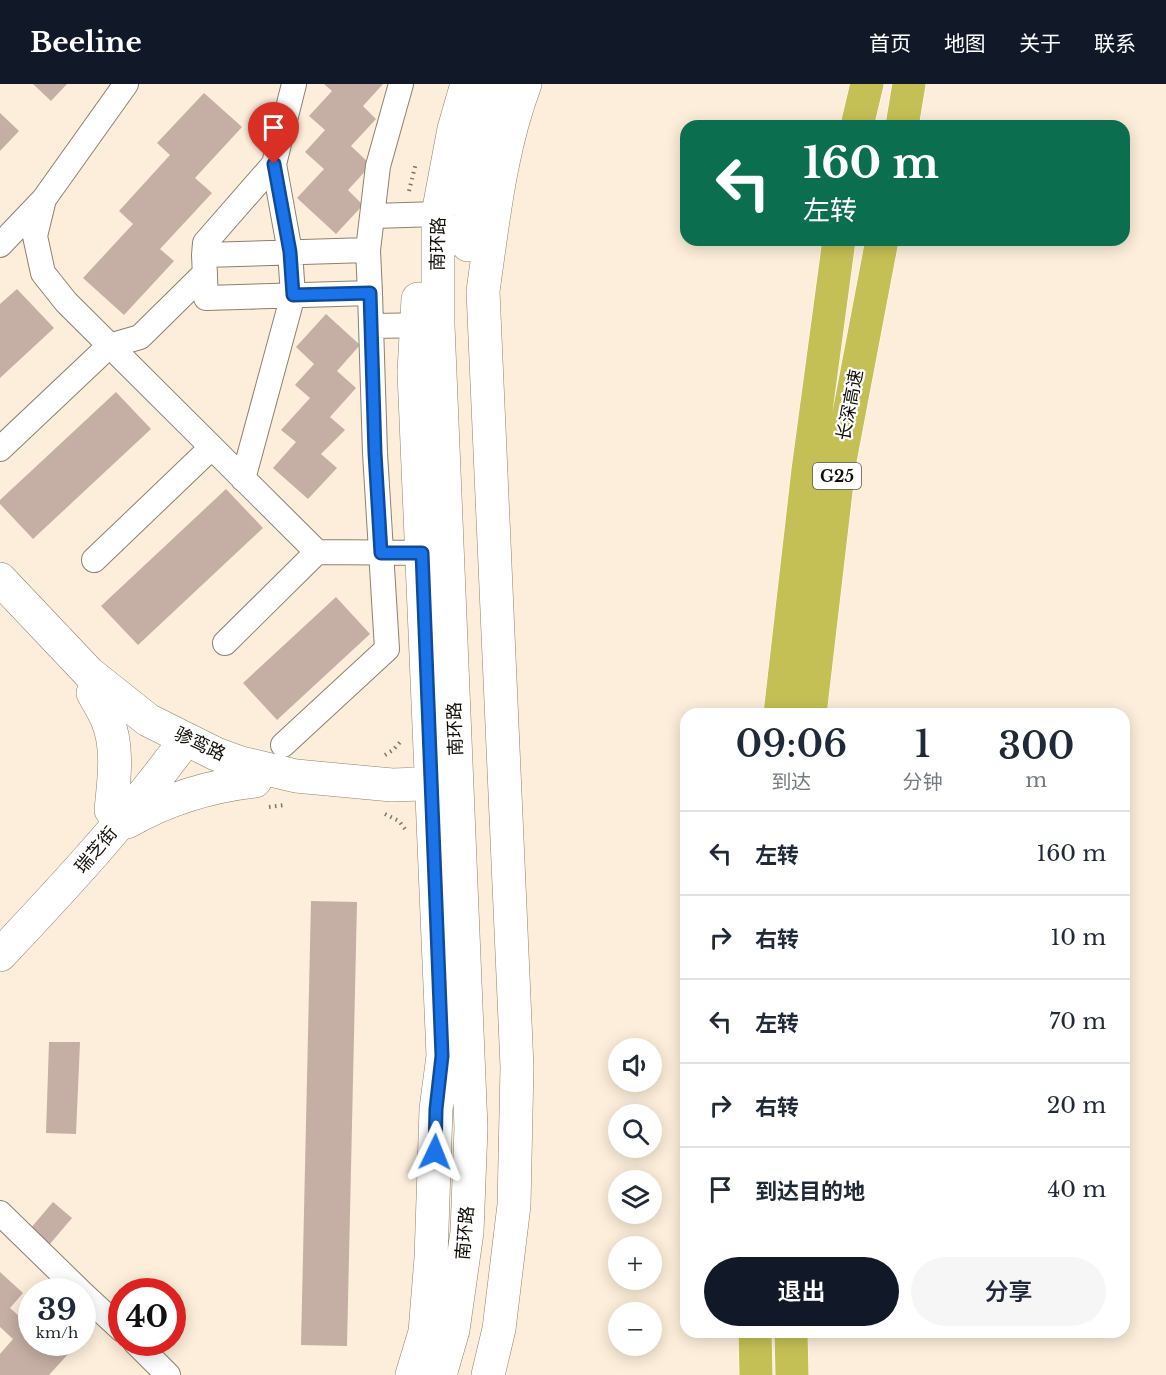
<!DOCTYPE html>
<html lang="zh">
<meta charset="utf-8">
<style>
:root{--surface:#fff;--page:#f6f6f7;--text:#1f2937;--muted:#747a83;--line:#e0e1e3;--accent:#111827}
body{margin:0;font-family:"Libre Baskerville","Noto Sans SC",serif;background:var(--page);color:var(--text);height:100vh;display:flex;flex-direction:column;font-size:22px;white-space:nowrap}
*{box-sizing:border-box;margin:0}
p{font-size:20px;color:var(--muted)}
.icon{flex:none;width:33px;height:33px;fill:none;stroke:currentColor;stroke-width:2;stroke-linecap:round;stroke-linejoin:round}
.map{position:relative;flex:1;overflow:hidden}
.panel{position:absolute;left:680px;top:624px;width:450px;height:630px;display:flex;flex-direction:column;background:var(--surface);border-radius:18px;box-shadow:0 3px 15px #0003}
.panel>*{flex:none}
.hud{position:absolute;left:680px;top:36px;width:450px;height:126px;border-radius:18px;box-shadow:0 3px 15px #0003;background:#0b6e4f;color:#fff;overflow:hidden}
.fabs{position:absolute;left:608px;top:954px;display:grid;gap:12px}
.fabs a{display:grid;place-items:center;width:54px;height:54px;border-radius:50%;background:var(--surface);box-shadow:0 3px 15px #0003;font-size:30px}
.speed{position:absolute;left:18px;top:1194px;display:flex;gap:12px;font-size:30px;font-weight:700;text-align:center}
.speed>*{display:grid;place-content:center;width:78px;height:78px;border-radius:50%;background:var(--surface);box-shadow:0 3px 15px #0003;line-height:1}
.speed small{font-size:15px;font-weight:400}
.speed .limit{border:9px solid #d22;background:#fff;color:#111}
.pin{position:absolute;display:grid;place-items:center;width:51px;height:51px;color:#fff;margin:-62px -26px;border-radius:50% 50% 50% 0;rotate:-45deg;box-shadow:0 0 6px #0007}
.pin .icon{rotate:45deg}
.me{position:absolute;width:66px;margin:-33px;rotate:2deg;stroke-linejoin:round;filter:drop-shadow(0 0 4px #0008)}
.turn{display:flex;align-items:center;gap:21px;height:126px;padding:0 24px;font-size:27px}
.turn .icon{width:78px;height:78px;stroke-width:2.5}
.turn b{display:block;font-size:42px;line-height:51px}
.eta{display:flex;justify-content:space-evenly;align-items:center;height:102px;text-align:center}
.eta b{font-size:36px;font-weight:600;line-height:42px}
.primary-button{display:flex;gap:12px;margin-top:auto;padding:12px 24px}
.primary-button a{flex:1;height:69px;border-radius:36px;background:var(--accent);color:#fff;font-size:24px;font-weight:600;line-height:69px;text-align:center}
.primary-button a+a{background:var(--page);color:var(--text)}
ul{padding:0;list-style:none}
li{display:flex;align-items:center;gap:18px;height:84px;padding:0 24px;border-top:2px solid var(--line)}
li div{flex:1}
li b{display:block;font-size:22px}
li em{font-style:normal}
header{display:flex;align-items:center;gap:36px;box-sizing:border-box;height:84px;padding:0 30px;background:var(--accent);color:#fff}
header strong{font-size:28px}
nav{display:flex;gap:33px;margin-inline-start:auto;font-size:21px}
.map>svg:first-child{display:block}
.building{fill:#c5aea3}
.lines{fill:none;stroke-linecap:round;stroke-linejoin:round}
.street-casing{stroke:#8d816e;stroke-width:26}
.secondary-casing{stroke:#8d816e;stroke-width:34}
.highway-casing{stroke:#fff;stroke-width:34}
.path{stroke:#7c7467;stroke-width:4;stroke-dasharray:1.5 4.5;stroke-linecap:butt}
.street{stroke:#fff;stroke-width:24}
.secondary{stroke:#fff;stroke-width:33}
.highway{stroke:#c5c056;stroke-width:33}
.route-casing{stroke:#114b97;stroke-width:15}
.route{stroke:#1a73e8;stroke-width:10}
.labels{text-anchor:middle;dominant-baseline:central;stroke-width:4.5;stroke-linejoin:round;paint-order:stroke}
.shield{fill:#fff;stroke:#595651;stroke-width:1.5}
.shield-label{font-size:16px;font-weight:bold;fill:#120e07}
.street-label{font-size:18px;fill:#120e07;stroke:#fff}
</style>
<header>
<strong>Beeline</strong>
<nav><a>首页</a><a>地图</a><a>关于</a><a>联系</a></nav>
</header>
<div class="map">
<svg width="1166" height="1291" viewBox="0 0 1166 1291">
<rect width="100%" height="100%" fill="#fceeda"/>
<path class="building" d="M33,0H67L51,17Z
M324,0H383L363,22L376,35L351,62L371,81L348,106L363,121L336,150L297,114L324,85L305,68L325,46L309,32L332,7Z
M204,9L242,43L195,94L212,109L160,165L174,177L124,231L83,194L133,140L119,127L170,71L157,59Z
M0,29L19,47L0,67Z
M17,205L54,244L0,294V220Z
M326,230L360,261L337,287L356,304L330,333L345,346L321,370L337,384L308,415L273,384L296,358L281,346L310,314L295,301L314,280L296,263Z
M116,308L151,345L33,455L0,420V416Z
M226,405L263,444L138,561L101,522Z
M336,513L370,550L277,636L243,599Z
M311,817L357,818L347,1262L301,1261Z
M49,958H80L76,1050L46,1049Z
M53,1118L72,1134L49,1161L30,1145Z
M0,1188L23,1209L10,1224L28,1240L32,1236V1258H79L49,1291H0V1270L13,1255L0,1243Z"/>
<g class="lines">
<defs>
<path id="street" d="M126,0L44,115L35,152L43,189L66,218L317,468L225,559
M373,132L438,130
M0,161L44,115
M368,166L204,171L206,214L370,209L368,166L378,82L401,0
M204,171L205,159L274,80
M371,242L433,241
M0,365L109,262L140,253L205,189
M243,395L293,211L290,168L274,80L294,0
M317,468L436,469
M94,476L211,364
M283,661L387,565L375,369L370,209
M0,1129L81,1208
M82,1209L122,1246
M135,1258L168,1291"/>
<path id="secondary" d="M468,161L475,97L499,0
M0,495L89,589L148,636L216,670L241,679L296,692L392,701L452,699
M93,609C98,618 103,626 107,635C119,663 114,696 111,726
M127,738C167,715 210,702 255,697
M0,871C65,802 130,732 186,655
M412,1291L425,1248L431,1174L436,1025L443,972L414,288L418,215
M440,1291L453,1246L467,1148L471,1044L438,241V130L454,45L467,0
M488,1291L499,1245L514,1121L517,983L483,207C493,138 500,66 525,0"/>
<path id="highway" d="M857,42L867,0
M902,42L909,0
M780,630L808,386L839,156
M810,630L839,382L882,156
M755,1248L756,1291
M791,1248L792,1291"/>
</defs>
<use href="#street" class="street-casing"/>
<use href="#secondary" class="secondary-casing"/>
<use href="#highway" class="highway-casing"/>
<path class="path" d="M409,107L416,79
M385,671L393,666L402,656
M269,723L285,721
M385,730L399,737L405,745"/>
<use href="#street" class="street"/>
<use href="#secondary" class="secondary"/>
<use href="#highway" class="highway"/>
</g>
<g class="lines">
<defs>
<path id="route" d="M274,80L290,168L293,211L370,209L375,369L381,469H422L442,972L436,1025L435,1068"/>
</defs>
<use href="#route" class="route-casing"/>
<use href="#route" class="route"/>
</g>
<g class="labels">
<rect class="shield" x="813" y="379" width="48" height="26" rx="4.5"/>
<g class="shield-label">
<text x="837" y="392">G25</text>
</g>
<g class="street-label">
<text transform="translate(438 160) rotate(-89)">南环路</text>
<text transform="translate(850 321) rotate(-79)">长深高速</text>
<text transform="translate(455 645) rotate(-92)">南环路</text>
<text transform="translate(200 660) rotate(25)">骖鸾路</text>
<text transform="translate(96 766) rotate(-50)">瑞芝街</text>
<text transform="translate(465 1149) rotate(-85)">南环路</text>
</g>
</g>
</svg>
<div class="fabs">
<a><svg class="icon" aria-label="sound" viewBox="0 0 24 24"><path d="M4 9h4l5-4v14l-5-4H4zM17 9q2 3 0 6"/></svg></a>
<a><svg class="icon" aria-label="search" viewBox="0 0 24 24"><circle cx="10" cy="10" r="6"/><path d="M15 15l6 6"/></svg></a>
<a><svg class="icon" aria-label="layers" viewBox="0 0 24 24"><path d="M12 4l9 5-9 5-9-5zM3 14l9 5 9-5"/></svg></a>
<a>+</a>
<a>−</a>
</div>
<div class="speed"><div>39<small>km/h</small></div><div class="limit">40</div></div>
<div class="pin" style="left:274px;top:80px;background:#d93025"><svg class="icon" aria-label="arrive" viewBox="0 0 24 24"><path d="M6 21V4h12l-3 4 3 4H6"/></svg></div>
<svg class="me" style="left:435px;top:1068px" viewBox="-20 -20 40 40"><path d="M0-17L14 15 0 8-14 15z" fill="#1a73e8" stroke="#fff" stroke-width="4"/></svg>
<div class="hud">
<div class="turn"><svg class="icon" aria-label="left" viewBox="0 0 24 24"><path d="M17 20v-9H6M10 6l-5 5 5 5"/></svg><div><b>160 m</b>左转</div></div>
</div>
<section class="panel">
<div class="eta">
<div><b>09:06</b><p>到达</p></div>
<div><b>1</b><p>分钟</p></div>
<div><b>300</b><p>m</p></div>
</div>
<ul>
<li><svg class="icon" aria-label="left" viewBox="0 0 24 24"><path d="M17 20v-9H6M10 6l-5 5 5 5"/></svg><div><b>左转</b></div><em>160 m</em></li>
<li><svg class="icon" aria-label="right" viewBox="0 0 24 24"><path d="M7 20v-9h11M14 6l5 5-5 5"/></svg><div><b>右转</b></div><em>10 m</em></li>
<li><svg class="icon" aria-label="left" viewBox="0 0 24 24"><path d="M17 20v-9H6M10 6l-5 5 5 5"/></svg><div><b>左转</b></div><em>70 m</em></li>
<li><svg class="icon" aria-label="right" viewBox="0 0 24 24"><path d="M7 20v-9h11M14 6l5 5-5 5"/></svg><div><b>右转</b></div><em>20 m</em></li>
<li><svg class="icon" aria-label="arrive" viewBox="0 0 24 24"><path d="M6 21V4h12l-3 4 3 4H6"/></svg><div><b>到达目的地</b></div><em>40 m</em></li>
</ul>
<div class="primary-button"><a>退出</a><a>分享</a></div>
</section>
</div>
